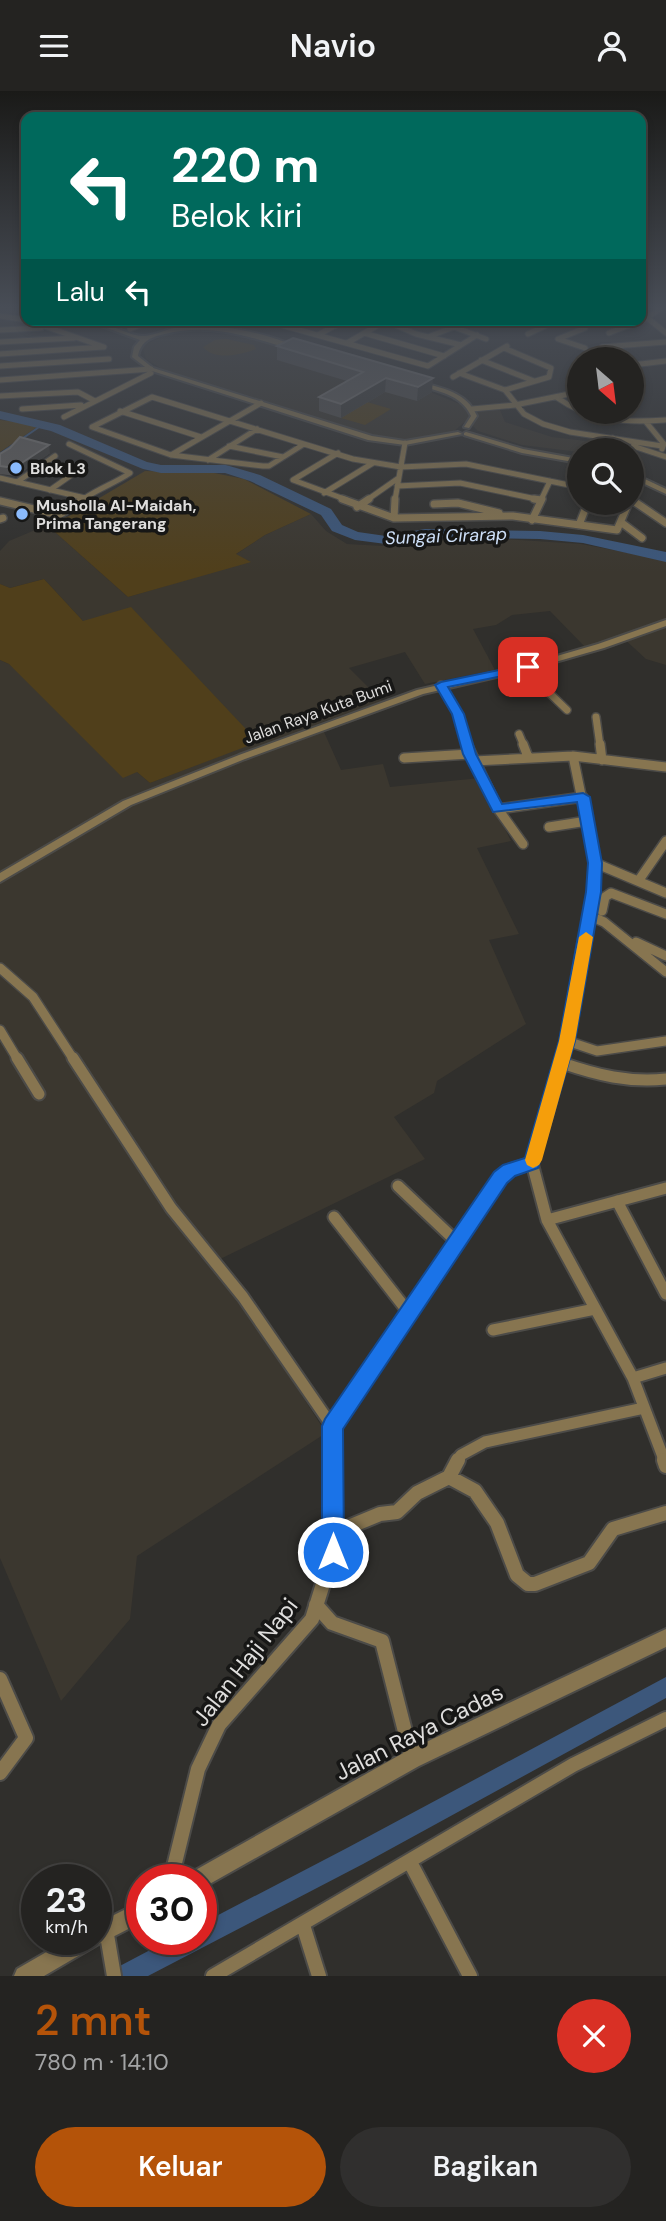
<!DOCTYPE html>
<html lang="id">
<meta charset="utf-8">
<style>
:root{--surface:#242321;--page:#302f2e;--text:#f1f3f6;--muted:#a3a4a5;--line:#41403f;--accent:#b45309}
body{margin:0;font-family:"DM Sans",sans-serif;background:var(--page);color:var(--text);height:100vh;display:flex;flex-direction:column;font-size:26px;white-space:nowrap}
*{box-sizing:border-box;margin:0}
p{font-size:23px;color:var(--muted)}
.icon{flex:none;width:38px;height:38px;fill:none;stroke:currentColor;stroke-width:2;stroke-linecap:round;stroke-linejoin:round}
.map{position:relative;height:1885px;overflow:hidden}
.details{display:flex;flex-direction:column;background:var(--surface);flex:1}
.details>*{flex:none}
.top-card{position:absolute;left:21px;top:21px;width:625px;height:214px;border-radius:14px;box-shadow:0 4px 10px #0003,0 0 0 2px var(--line);background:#00695c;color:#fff;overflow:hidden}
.needle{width:46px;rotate:152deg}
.tools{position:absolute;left:567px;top:256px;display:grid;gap:14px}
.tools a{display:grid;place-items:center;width:77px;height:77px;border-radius:50%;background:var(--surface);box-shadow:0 4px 10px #0003,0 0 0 2px var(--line);font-size:35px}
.speed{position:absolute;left:21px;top:1773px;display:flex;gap:14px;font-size:35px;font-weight:700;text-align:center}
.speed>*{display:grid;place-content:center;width:91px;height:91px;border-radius:50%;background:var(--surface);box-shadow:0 4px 10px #0003,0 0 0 2px var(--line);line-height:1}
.speed small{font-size:18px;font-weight:400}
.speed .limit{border:10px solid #d22;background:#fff;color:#111}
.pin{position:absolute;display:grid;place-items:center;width:60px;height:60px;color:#fff;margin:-30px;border-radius:14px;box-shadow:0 4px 10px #0006}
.me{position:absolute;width:77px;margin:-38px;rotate:0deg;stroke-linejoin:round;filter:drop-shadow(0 0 5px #0008)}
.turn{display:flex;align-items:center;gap:24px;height:147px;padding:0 35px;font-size:32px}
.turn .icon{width:91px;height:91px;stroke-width:2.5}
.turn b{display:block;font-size:49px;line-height:60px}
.then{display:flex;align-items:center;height:66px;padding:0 35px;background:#0003;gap:14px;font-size:26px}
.round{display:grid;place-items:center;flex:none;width:74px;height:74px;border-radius:37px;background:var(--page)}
.head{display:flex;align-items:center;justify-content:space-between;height:119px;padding:0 35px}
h1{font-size:42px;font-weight:600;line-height:52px;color:var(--accent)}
.action{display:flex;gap:14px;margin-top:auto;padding:14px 35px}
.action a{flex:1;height:80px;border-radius:42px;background:var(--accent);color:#fff;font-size:28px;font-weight:600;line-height:80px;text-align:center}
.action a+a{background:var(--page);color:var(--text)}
header{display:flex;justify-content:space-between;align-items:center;height:91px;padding:0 35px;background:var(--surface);font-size:32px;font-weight:600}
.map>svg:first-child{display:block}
.built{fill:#3b372f}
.green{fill:#503f1b}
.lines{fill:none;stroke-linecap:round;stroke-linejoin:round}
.stream{stroke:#3c577b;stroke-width:2}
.canal{fill:#3c577b;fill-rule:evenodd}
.river{fill:#3c577b;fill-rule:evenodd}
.minor-far4-casing{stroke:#4c4b48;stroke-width:7}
.minor-far3-casing{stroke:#4c4b48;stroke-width:10}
.minor-far2-casing{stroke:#4c4b48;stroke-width:12}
.minor-far1-casing{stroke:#4c4b48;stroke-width:15}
.minor-casing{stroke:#4c4b48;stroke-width:18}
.tertiary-casing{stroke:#4c4b48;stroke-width:4}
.minor-far4{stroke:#877550;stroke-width:5}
.minor-far3{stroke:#877550;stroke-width:7}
.minor-far2{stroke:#877550;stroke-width:9}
.minor-far1{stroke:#877550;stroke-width:11}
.minor{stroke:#877550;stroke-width:14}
.tertiary{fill:#877550;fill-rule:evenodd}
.wall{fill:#514f4d}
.shaded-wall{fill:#3d3c39}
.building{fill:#605e5c;stroke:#747270;stroke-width:2}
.route{fill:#1a73e8;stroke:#114b97;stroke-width:2}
.slow{fill:#f59e0b}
.poi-dot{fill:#8abafc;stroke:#171716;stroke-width:2.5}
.labels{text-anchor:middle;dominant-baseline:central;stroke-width:7;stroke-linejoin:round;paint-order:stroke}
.far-poi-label{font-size:16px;font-weight:bold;fill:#dfdedd;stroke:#171716;text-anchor:start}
.far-street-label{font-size:16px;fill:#dfdedd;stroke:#171716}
.far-water-label{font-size:18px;font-style:italic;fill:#cee0f9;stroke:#171716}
.near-street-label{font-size:23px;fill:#dfdedd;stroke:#171716}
</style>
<header><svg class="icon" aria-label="menu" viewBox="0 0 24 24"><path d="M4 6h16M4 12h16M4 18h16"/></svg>Navio<svg class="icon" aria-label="person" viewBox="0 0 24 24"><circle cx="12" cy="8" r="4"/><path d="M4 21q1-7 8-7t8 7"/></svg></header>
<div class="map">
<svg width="666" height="1885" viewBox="0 0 666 1885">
<rect width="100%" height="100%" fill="#302f2c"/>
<path class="built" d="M195,240L250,246L430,301L462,314H498L505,331L552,346L603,352L601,359H579V361L522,354L478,340L467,329L447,346L419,351L390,349L162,278L146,268L142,255L166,244Z
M311,423L326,440L347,453L383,455L476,446L581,453L666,469V574L646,568L621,545L585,556L550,520L512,524L496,534L473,538L495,579L425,593L405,561L349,577L382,610L320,632L341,679L383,673L390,696L480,687L511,750L477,757L519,843L489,849L526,933L437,990L434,1002L394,1026L425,1068L212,1172L252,1227L326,1342L137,1465L130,1528L61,1610L0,1467V569L9,573L150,692L258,650L83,530L44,488L10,497L0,493V460L9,450L47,434L128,506L249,470L235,464L265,444Z"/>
<path class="green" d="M226,248L254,254L256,258C240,264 215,270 203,256L215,249Z
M367,311L391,318L365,334L341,327Z
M0,329L40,334L0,361Z
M145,380L214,382L244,388L311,423L265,444L236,463L251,471L128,506L47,434L69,425Z
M44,488L83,530L131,516L258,651L150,692L137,681L123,687L9,573L0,569V493L10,497Z"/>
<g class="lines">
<path class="stream" d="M0,363L42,334"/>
<path class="canal" d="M666,1586V1607L363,1773L148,1885H112L116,1877L171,1848H201V1833L347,1757Z"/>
<path class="river" d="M0,320L60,334L147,371L161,374H226L260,384L331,418L342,434L358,441L386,445L425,438L540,440L583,444L666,461V471L583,452L540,448L425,446L386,453L355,449L332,440L321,424L250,390L225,382H161L143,378L51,340L0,328Z"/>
<defs>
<path id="minor-far4" d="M0,225L27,229L104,256
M645,225L666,242
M189,229V236
M263,229L428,275L477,244
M314,229L335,235
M569,229L585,237
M612,229L628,235
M386,230L416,243L461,254
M585,237L558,248L585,257
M130,238L145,232
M0,239L41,237
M364,242L444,265
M609,242L645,228L661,217
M528,243L545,235L533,229
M318,244L345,229
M428,246L454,236L486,248
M0,251L74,247
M347,252L387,229
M504,257L551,277L549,286L505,299
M0,263L103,256
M585,268L602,256L666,251
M481,269L534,290
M632,274L666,270
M0,275L109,268
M459,282L505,299L524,323L543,333L570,341L662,355
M453,286L507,255
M0,289L151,278
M0,305L78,301L95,310
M152,306L304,353L269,375H263L171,364L92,336Z
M556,306C590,330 624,332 665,329
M22,318L81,314
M472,318L515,314L579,301
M120,320L201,346
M64,326L151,282
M646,331L664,353L662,358
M69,353L130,382C115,392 100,397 85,407
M304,353L353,368L401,376L466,373L569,394
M229,355L283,366
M633,355L666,366
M609,359L613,347
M338,362L293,389L347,409
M171,364L261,312
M208,369L257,338
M0,387L85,407L81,409
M17,391L55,365
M397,395L460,392L541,409
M50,399L80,378
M632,401L633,397
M324,402L373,372
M367,409L397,388
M395,409L405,352
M541,409L550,390"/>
<path id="minor-far3" d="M342,408L394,427L513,425L617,439L629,411
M534,408L541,409
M632,409L666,432
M0,410L59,424L84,408
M434,413L458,412L499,422
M357,416L369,408
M394,427L395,408
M0,428L3,427
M532,429L542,408
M622,432L642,447
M579,434L588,411
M528,576L540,593L567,619
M441,594L458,623L468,655
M596,626L600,655
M519,643L524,655"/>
<path id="minor-far2" d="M467,653L498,718L523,753
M523,653L528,666
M600,653L602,669
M404,667L470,663
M474,670L573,665L666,676
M498,718L583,706
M549,736L587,730
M595,772L666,802
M639,789L666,750
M602,820L605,806L611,802L666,823
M590,825L604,831L666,881
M636,851L666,865
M0,877L33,906L74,969
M0,939L18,969
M567,950L597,960L666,950
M562,969L593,801L595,772L573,665"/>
<path id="minor-far1" d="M17,967L39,1003
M73,967L171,1117L243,1206L332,1335
M562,967L532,1072L547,1129L633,1287L665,1371
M562,972C597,984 629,992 666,988
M398,1095L458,1152
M617,1110L666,1203
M334,1126L409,1222
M547,1129L666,1097
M493,1239L595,1218
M633,1287L666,1277
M332,1371V1335L500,1087L510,1079L532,1072
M457,1371L461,1364L485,1351L644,1317"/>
<path id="minor" d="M664,1369L666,1375
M449,1386L475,1400L497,1432L517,1484L528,1493H535L589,1472L613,1438L666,1422
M333,1451L351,1435L380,1423L397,1421L417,1402L449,1386L458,1369
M316,1514L332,1532L382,1550L412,1668
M0,1588L26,1647L0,1682
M410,1771L470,1885
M171,1788L198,1678L219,1634L312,1528L333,1461L332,1369
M303,1834L319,1885
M106,1838L114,1885
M213,1885L573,1674L666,1628"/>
<path id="tertiary" d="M85,229C106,229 125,244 142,245C151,246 169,237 179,236C212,231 271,242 300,258L297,260C253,247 211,231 165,243C151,246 141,250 138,265L153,277L372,345L405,350L458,341L462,343L405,354L368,349L149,279L132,266L134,256L140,249Z
M419,291C442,297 467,301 477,325L469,337L464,336L471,325C461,303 437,300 417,294V292Z
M466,341L523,358L579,368V372L522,362L464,344V342Z
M632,382L666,398V403L632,387Z
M666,529V535L604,557L531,578L423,603L245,668L131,714L0,791V782L123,710L239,664L417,599L526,574L598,553Z
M666,1538V1556L419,1675L206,1795L201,1797V1788H189L192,1781L405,1661Z
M142,1810V1831L97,1854L44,1885H14L17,1878L69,1848H96V1833Z"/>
</defs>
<use href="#minor-far4" class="minor-far4-casing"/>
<use href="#minor-far3" class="minor-far3-casing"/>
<use href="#minor-far2" class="minor-far2-casing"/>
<use href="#minor-far1" class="minor-far1-casing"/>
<use href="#minor" class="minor-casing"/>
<use href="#tertiary" class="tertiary-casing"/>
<use href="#minor-far4" class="minor-far4"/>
<use href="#minor-far3" class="minor-far3"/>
<use href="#minor-far2" class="minor-far2"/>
<use href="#minor-far1" class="minor-far1"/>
<use href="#minor" class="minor"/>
<use href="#tertiary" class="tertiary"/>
</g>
<path class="wall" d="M277,255L432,301L417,310L385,301L341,327L319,320V306L347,290L277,269Z
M50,362L16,385L0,383V363Z"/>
<path class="shaded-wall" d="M386,287L385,301L341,327V313Z
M433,287L432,301L417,310L418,296Z
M49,354L50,362L16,385L14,377Z"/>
<path class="building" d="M293,247L433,287L418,296L386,287L341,313L319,306L363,281L277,255Z
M20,346L49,354L14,377L0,375V363L10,357Z"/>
<linearGradient id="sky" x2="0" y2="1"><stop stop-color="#1a1a18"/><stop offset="0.45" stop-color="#484d56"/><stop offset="1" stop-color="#484d56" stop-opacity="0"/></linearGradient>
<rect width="666" height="481" fill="url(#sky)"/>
<path class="route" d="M528,573L534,576L532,579L448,596L464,623L476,663L502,713L583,702L590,706L602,772L601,801L575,950L538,1077L515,1085L507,1092L343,1338L344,1461L340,1468L333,1471L325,1468L322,1461V1335L325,1328L494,1081L503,1074L525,1067L559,950L586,801L588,772L577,711L493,721L463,663L452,623L435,594L441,591Z"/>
<path class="slow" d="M586,841L593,846L575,950L542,1069L539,1074L533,1077L527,1074L525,1069L559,950L579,846Z"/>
<g class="poi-dot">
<circle cx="16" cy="377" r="7"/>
<circle cx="22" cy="423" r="7"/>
</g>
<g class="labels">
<g class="far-poi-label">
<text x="30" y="377">Blok L3</text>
<text x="36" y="414">Musholla Al-Maidah,<tspan x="36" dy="18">Prima Tangerang</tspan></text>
</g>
<g class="far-street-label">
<text transform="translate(318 621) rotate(-20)">Jalan Raya Kuta Bumi</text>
</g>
<g class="far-water-label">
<text transform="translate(446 445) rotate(-2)">Sungai Cirarap</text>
</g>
<g class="near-street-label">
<text transform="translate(245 1571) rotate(-52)">Jalan Haji Napi</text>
<text transform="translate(419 1641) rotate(-27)">Jalan Raya Cadas</text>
</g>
</g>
</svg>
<div class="tools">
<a><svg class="needle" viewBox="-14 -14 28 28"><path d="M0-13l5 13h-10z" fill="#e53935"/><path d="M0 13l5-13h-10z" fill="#a3a4a5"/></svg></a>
<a><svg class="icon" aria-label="search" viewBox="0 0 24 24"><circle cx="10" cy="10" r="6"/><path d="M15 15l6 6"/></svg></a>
</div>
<div class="speed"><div>23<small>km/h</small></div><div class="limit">30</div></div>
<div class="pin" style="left:528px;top:576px;background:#d93025"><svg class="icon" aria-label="arrive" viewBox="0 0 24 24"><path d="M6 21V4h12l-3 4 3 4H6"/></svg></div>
<svg class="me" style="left:333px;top:1461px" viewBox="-20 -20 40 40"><circle r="17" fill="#1a73e8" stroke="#fff" stroke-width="3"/><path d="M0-11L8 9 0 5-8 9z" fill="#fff"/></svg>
<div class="top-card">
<div class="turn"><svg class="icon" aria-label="left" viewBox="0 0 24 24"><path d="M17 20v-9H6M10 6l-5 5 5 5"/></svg><div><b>220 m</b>Belok kiri</div></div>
<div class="then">Lalu<svg class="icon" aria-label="left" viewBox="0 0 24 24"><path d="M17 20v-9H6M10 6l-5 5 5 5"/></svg></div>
</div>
</div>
<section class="details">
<div class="head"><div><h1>2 mnt</h1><p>780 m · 14:10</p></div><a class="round" style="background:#d93025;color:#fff"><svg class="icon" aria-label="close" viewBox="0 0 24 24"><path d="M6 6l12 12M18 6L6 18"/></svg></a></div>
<div class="action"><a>Keluar</a><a>Bagikan</a></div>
</section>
